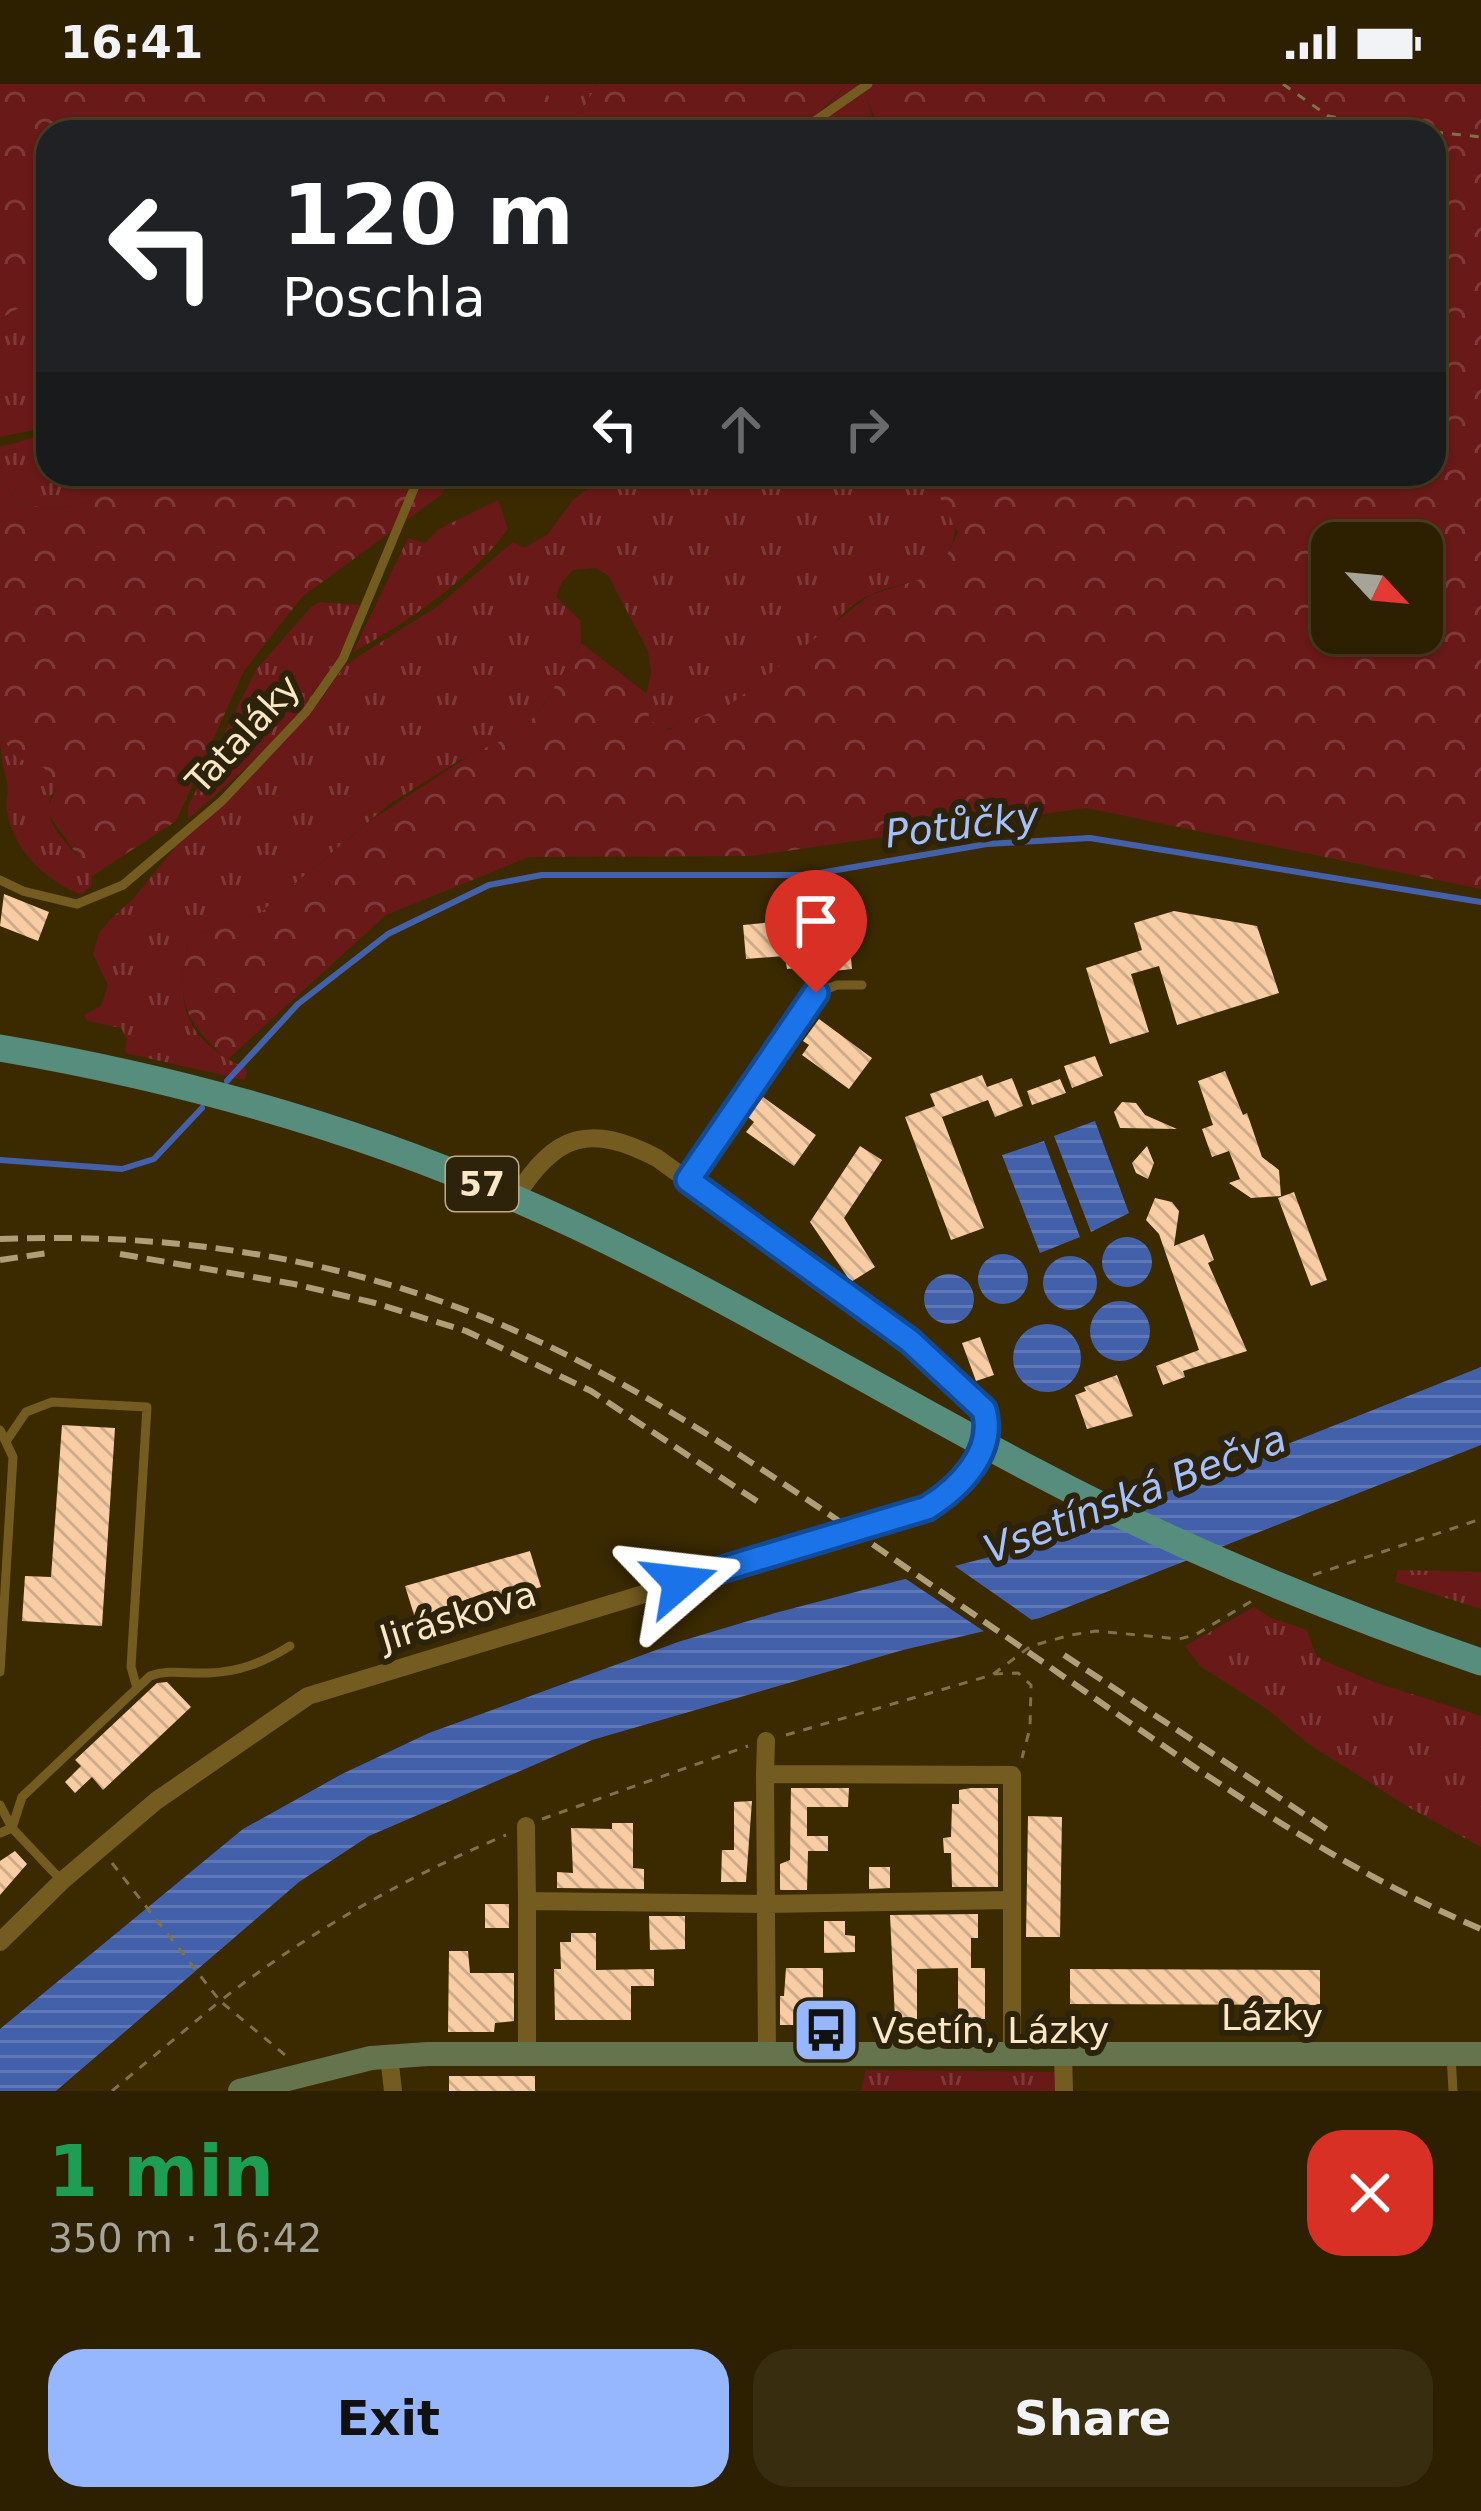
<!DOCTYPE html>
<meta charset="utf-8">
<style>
:root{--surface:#2c2000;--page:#382d0f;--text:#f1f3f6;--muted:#a6a399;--line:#483e22;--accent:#96b6fd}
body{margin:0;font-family:"DejaVu Sans",sans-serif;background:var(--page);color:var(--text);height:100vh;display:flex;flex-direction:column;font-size:45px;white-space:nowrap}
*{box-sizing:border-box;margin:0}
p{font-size:39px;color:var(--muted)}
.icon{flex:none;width:66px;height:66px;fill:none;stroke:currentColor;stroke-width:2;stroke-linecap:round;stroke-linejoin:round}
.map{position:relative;height:2007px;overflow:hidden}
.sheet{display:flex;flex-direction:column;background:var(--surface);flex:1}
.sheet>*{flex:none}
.banner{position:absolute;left:36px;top:36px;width:1410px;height:366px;border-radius:36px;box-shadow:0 3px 9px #0004,0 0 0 3px var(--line);background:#202124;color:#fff;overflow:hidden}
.needle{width:78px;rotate:116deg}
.tools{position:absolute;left:1311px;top:438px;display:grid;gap:24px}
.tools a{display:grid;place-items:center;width:132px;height:132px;border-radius:24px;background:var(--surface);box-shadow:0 3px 9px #0004,0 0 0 3px var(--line);font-size:60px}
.pin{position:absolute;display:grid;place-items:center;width:102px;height:102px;color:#fff;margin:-123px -51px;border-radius:50% 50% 50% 0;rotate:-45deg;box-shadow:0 0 12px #0007}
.pin .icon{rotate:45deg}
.me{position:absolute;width:132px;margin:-66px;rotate:73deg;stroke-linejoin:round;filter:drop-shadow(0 0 9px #0008)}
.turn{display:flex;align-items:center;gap:42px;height:252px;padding:0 48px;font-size:54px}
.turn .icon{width:156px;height:156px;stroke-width:2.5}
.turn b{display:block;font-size:84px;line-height:102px}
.lanes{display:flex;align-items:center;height:114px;padding:0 48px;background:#0003;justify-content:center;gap:60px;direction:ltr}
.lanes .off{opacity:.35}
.round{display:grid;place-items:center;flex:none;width:126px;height:126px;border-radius:36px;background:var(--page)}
.headline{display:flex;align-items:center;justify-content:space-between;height:204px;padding:0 48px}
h1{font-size:72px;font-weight:800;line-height:90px;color:#1e9e55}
.button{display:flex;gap:24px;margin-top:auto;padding:24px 48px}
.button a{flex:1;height:138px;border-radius:36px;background:var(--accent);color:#111;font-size:48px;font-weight:800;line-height:138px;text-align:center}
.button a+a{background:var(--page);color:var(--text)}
.status{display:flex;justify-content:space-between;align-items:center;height:84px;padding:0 60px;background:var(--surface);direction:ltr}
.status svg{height:33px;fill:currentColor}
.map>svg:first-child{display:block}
.grass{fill:url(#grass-tufts)}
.forest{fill:url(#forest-crowns);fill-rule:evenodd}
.water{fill:url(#water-rules)}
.pier{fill:#3b2a00}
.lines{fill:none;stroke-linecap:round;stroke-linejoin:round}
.stream{stroke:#4361ab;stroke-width:6}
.building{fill:url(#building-back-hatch)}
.path{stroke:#817048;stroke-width:3;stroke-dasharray:9 9;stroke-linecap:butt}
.lane{stroke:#745b20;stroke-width:9}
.street{stroke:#745b20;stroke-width:18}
.secondary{stroke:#66744e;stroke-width:24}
.primary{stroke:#578d7d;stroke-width:27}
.rail{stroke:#b09e78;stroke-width:6;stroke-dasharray:18 9;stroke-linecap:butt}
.route-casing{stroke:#114b97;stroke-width:30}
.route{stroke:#1a73e8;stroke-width:21}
.labels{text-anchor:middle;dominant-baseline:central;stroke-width:12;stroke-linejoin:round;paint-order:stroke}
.shield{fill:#2d220a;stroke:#bcad8c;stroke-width:3}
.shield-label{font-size:33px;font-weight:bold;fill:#fae8c4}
.street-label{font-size:36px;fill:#fae8c4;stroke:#2d220a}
.poi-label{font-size:36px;fill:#fae8c4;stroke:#2d220a;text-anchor:start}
.water-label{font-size:39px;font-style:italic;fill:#a5c1fd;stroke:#2d220a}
</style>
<div class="status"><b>16:41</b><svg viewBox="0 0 49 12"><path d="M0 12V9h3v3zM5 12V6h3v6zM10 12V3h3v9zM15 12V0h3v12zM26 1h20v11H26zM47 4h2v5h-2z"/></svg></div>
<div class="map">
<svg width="1481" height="2007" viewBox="0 0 1481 2007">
<defs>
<pattern id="grass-tufts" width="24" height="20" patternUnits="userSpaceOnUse" patternTransform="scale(3)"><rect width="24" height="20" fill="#681918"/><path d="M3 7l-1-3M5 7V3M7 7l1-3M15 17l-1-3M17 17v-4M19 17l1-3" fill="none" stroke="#7e3a38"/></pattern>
<pattern id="forest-crowns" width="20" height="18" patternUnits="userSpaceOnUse" patternTransform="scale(3)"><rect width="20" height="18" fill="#681918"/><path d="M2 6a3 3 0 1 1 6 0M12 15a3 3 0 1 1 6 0" fill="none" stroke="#7e3a38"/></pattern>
<pattern id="water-rules" width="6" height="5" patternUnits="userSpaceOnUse" patternTransform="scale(3)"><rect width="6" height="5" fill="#4361ab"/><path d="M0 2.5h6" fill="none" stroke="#5f78b5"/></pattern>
<pattern id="building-back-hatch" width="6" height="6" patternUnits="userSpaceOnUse" patternTransform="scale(3)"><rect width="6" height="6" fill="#f9cda4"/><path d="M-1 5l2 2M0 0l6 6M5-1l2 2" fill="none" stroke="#ceab8a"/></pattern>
</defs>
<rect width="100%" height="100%" fill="#3b2a00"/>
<path class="grass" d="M537,0H598L574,39Z
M848,0H855L868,17L876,48H803Z
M48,207V343L0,353V235Z
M48,350V390H118C94,426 54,431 16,417L0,393V363Z
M607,390H927C958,438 966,438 937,490C903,503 882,500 850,523C840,531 833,542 824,550C789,582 702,652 654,644L643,629L651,588L648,567L608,491L595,484L573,486L562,498L556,513L580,536L581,559L538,630L506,655L460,676L391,719L260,829L189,853C176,921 180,953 247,985L245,996L125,969L127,955L121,944L87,937L84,931L101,922L108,901L93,870L99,849L110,836L134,814L193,741L317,621L345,581L438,522L513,458L524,464L548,450L573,416Z
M498,416L508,445C471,495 407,539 353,568L408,454L425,459L439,445Z
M320,518L360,521C350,548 340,575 323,599C288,650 235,694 188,735V723L256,586L311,523Z
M0,651L17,674L54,684L59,701C27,736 76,762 92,792L91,802L81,811C44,794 15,769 7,727C5,717 9,707 7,698C3,681 0,669 0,651Z
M1398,1486L1481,1488V1525L1395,1498Z
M1254,1523L1271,1534L1307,1546L1316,1572L1327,1578L1374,1598L1481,1632V1763L1410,1724L1307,1659L1267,1625L1200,1582L1185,1562Z
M866,1986L1056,1988L1057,2007H861Z"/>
<path class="forest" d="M0,0H537L574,39L598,0H848L799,48H48V207L0,235Z
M854,0H1481V805L1086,724L752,772L529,773L386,831L227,976C180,933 177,915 189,853L260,829L370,737L473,669L506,655L538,630L581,559L647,610L649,636L668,646L731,620L870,511L937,490L958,449L928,390H1434V48H880L868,17ZM1332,459H1422V549H1332Z
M118,390H451L441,411L302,513L244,587L176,737L92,792L46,727L58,701L44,684L17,674L0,651V393L16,417C54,431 94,426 118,390Z"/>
<path class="water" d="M1095,1037L1129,1129L1091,1148L1054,1052Z
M1044,1057L1080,1153L1040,1169L1002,1071Z
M1102 1178a25 25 0 1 1 50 0a25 25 0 1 1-50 0Z
M978 1195a25 25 0 1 1 50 0a25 25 0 1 1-50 0Z
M1043 1199a27 27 0 1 1 54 0a27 27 0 1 1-54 0Z
M924 1215a25 25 0 1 1 50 0a25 25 0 1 1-50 0Z
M1090 1247a30 30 0 1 1 60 0a30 30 0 1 1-60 0Z
M1013 1274a34 34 0 1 1 68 0a34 34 0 1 1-68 0Z
M1481,1283V1361L1040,1534L903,1566L592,1656L369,1752L299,1798L56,2007H0V1945L243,1745L342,1690L429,1649L678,1558L775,1529L1031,1462Z"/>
<path class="pier" d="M949,1478L1039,1541L991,1552L900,1491Z"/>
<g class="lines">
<path class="stream" d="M227,997L298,920L388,850L489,801L542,791H808L987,760L1090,754L1481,818
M0,1076L122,1085L154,1075L202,1024"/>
</g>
<path class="building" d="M4,810L49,828L38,857L0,842Z
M1174,827L1257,842L1279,909L1177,941L1159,882L1131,890L1149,948L1110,960L1086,884L1142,866L1134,839Z
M783,837L784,853L812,851L814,867L850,864L852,885L815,889L814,882L787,885L785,872L746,875L743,841Z
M819,935L872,974L849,1005L802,971L809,961L803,957Z
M1095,972L1103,992L1072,1004L1064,982Z
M1225,987L1243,1031L1247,1029L1262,1073L1279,1086L1281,1112L1251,1114L1229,1099L1240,1095L1229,1067L1212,1073L1202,1045L1213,1041L1198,997Z
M982,991L987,1003L1012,994L1023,1022L995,1033L988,1016L942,1033L984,1144L951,1156L905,1033L935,1022L930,1010Z
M1060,995L1066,1009L1032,1021L1027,1007Z
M763,1013L816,1051L794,1082L746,1048L754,1038L748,1033Z
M1122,1018L1136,1019L1145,1031L1177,1045L1120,1044L1114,1028Z
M860,1062L882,1076L844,1134L875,1183L851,1198L810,1138Z
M1147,1062L1154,1079L1148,1095L1136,1089L1132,1079Z
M1294,1108L1327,1196L1311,1202L1278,1114Z
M1155,1114L1172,1118L1179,1127L1174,1162L1204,1150L1214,1176L1208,1179L1247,1267L1183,1287L1185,1293L1163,1301L1156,1282L1199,1266L1159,1150L1146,1136Z
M980,1253L994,1291L976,1297L962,1259Z
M1117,1291L1133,1332L1087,1345L1075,1311L1086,1307L1084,1303Z
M62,1341L115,1344L102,1542L22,1537L25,1492L51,1493Z
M530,1467L541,1503L496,1516L493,1506L415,1534L405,1502Z
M167,1598L191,1623L103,1706L92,1693L75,1709L65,1698L81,1682L75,1676L157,1599Z
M791,1704H849L848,1723H807V1752H828V1767H808L807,1806H780V1780L790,1776Z
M971,1704H998V1803H952L951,1769H944L943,1754L951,1753L952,1720H959V1706Z
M752,1717L746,1798H721L722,1766H734V1718Z
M1028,1732L1062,1733L1060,1853H1026Z
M612,1739H633V1784L644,1785V1805L557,1804V1788L573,1789L571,1744L612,1745Z
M15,1767L27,1780L0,1811V1777Z
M869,1783H890V1804L869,1805Z
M485,1820H509V1844H485Z
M978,1830V1854H971V1884H985V1935H958V1884L917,1885V1935H895L890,1831Z
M649,1832H685V1865L650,1866Z
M824,1837H845V1851L855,1852V1868L824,1869Z
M571,1849H596V1886L654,1885V1902H631V1936H555L554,1885H561L560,1858H571Z
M449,1867H468L470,1889H514V1937L495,1939L494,1948H448Z
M786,1884H823V1941H780V1912H784Z
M1070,1885L1320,1886V1921L1070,1920Z
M449,1992H535V2007H449Z"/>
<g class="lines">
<path class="path" d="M1283,0L1328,32L1430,48
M1434,48L1481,53
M1313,1491L1481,1435
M994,1590L1018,1589L1031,1601L1030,1644L1022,1674
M786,1651L992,1591L1031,1562L1071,1551L1096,1547L1179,1555L1195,1551L1255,1515
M542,1735L748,1662
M112,1779L220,1917C309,1848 402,1795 506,1751
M112,2007L220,1917L285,1971"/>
<path class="lane" d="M799,48L868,0
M0,796L23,807L77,820L123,801L222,717L306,628L343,575L420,390
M688,1096L816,909L837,901H862
M0,1346L13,1373L0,1588
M7,1356L26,1328L52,1318L147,1323L131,1583L137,1604
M0,1721L12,1744L62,1797
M0,1749L12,1744L22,1713L150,1592C169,1585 187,1590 208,1589C240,1588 264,1578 290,1562
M1451,1970L1453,2007"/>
<path class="street" d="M765,1690L766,1657
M526,1742L527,1817
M0,1858L62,1797L156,1717L308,1612L927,1424C959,1404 996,1368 984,1326L909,1257L657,1074C590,1039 555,1049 515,1114
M527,1968V1817L765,1820L1011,1816
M767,1968L765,1690L1012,1691V1969
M1063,1970L1064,2007
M389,1972L393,2007"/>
<path class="secondary" d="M240,2007L371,1974L428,1970H1481"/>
<path class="primary" d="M0,964C176,994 350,1042 514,1114C695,1192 863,1298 1038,1389C1180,1464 1329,1526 1481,1578"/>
<path class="rail" d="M0,1155C149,1149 295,1167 437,1216C588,1268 723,1358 855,1448C934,1503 1014,1558 1093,1613C1216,1699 1342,1786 1481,1845
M120,1170L294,1200L375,1219L466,1247L591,1307L761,1420
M0,1176L48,1169
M1064,1571L1334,1750"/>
</g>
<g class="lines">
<defs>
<path id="route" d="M680,1498L927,1424C959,1404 996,1368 984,1326L910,1257L688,1096L816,909"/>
</defs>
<use href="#route" class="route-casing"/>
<use href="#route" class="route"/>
</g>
<defs>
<symbol id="bus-square" viewBox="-11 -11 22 22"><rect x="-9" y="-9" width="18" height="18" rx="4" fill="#96b6fd" stroke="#2d220a"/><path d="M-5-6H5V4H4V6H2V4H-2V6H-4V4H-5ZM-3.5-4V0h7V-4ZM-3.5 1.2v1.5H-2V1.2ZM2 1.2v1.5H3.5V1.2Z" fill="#111"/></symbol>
</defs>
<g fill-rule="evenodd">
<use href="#bus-square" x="788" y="1908" width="76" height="76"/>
</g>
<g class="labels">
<rect class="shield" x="446" y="1073" width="72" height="54" rx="9"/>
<g class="shield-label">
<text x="482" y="1100">57</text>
</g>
<g class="street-label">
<text transform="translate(243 650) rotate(-47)">Tataláky</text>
<text transform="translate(458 1532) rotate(-17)">Jiráskova</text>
<text x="1272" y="1933">Lázky</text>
</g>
<g class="poi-label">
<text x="872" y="1946">Vsetín, Lázky</text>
</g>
<g class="water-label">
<text transform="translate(962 741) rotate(-7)">Potůčky</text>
<text transform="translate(1135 1410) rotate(-21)">Vsetínská Bečva</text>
</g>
</g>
</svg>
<div class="tools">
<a><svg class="needle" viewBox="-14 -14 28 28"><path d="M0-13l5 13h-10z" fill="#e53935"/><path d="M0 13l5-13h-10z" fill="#a6a399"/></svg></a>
</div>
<div class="pin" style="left:816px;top:909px;background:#d93025"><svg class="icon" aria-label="arrive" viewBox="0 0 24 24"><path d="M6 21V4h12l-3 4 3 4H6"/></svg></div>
<svg class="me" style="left:680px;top:1498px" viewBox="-20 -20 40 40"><path d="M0-17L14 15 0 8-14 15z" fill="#1a73e8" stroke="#fff" stroke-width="4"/></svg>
<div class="banner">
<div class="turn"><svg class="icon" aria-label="left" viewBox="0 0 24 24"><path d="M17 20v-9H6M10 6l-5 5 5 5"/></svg><div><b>120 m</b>Poschla</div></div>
<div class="lanes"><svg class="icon" aria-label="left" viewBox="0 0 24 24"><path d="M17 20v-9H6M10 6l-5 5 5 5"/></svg><svg class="icon off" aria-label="ahead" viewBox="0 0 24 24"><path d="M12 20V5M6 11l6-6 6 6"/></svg><svg class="icon off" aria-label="right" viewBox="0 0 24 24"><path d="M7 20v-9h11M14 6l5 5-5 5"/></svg></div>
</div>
</div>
<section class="sheet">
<div class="headline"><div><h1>1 min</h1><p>350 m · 16:42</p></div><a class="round" style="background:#d93025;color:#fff"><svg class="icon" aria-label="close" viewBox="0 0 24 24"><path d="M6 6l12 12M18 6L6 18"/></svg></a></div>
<div class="button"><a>Exit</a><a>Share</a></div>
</section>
